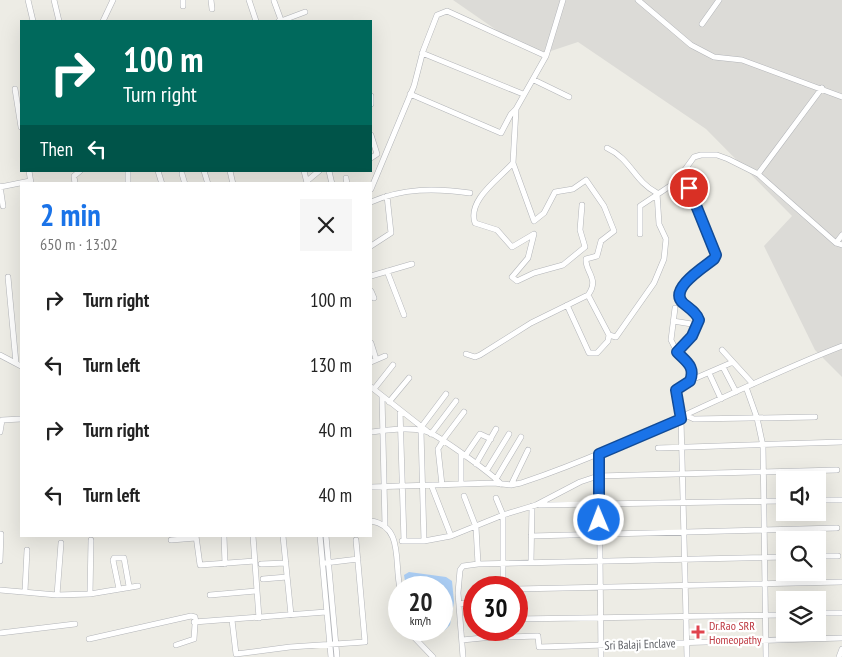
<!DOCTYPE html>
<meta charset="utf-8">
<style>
:root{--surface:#fff;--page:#f6f6f6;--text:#222;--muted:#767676;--accent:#1a73e8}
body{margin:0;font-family:"PT Sans Narrow",sans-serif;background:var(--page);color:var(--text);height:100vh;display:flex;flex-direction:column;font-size:19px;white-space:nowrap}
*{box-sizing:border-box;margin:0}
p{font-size:16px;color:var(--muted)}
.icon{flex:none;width:28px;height:28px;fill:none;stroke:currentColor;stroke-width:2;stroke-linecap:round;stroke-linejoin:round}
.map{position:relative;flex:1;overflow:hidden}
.sheet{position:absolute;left:20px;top:182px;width:352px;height:355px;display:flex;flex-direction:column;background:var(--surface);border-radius:0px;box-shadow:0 5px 20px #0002}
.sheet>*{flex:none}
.guide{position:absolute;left:20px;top:20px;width:352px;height:152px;border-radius:0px;box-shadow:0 5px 20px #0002;background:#00695c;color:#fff;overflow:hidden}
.tools{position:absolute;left:776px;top:471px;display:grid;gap:10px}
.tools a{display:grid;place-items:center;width:50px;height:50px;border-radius:0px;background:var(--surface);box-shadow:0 5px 20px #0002;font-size:25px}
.speed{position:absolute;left:388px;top:576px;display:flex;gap:10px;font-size:25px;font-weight:700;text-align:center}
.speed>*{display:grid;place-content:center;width:65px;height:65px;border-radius:50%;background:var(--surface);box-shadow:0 5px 20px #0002;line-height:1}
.speed small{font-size:12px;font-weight:400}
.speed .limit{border:8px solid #d22;background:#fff;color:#111}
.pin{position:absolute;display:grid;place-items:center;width:42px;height:42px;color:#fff;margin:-21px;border:2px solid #fff;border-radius:50%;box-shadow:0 1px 5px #0007}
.me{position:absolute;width:55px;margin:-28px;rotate:359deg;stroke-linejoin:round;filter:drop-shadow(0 0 4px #0008)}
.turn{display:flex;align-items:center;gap:18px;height:105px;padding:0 20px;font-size:22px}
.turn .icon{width:65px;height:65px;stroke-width:2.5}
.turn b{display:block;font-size:35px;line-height:42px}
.then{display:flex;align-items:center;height:48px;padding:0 20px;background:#0003;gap:10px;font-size:19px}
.round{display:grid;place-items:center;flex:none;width:52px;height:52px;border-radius:0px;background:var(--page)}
.head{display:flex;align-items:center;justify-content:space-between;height:85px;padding:0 20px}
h1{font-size:30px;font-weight:700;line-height:38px;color:var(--accent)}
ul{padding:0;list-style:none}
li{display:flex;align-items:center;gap:15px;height:65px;padding:0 20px}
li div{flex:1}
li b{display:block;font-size:19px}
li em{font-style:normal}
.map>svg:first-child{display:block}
.industrial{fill:#dcdbd7}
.water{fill:#accff6}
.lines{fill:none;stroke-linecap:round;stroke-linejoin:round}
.minor-casing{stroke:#b2b4b8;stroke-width:6}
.minor{stroke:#fff;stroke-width:5}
.route-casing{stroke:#114b97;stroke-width:12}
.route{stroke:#1a73e8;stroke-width:9}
.health-dot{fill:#e0444e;stroke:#fff;stroke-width:2}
.labels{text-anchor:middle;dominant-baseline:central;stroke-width:4.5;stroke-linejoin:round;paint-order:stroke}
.health-label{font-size:12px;fill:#be3a42;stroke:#fff;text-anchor:start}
.street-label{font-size:12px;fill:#5d5f64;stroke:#fff}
</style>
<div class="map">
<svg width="842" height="657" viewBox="0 0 842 657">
<rect width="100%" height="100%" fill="#edece5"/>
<path class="industrial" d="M453,0H842V377L815,350L764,246L792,216L706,129L578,42L539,55L505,36Z"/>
<path class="water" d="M409,572L446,577L452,581L454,602L450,625L445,630L426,636L416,631L441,630V588L406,587L404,575Z"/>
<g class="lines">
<defs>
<path id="minor" d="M28,0L33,21
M54,0L59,21
M183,0V6
M211,0L212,9
M249,0L256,21
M563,0L546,56L516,109L513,163C499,179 467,200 475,223L497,230L512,247L534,234L528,258L512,277L517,281L534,273L563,265L585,247L580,230L582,205
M638,0L691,45L714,57L742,60L842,97
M274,1L281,20L279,21
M103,21L113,0
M281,21L305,12
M702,24L719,0
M422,53L523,94
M534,80L569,97
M822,88L758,174L836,243L842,245
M15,89L21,127
M410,94L501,133L511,114L516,109
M371,96V104
M371,135L377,154L371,158
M607,148C631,159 634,181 657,193L659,224L666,239L664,259L654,283L616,337L609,335
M29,171L31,183
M128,171V184
M158,171L162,184
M204,171L208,184
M230,171L233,184
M304,171L307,183
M329,171L332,184
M685,172L692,197L715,255L714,259L687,280L679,298L696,314L699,320L692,336L677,352C685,361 696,366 690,381L679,387L675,393L681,419L687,657
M182,174L185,184
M346,178L347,184
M307,181L319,171
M75,184L74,176L80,171
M0,186L3,206
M0,187L30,181
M371,189L414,86L423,51L437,15L447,11L546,56
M371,202C403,188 435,188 470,193
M640,234V206L676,182L694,157L701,155H717L728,159L758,174
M836,243L842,235
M371,246L391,233L387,196
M387,271L404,315
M371,276L412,264
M8,277L16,363
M371,291L374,298
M567,305L589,353H597L608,341L609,335L588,295
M675,308L671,340L677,352
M673,321L698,325
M371,343L376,359
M722,350L753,384
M466,354L475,357L480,355L531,323L588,295C600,279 585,272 586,259L597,256L601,241L614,231L604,206L586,180L573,189L555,192L544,213L534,221L513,163
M0,355L21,366
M371,362L385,356
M723,367L736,392
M709,373L721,399
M696,378L733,362
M371,387L427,431
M746,387L757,418L763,446L766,657
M374,389L393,365
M382,396L385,526
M389,402L409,378
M400,410L404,541
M687,416L694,419L815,417
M422,426L446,394
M421,431L424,541
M0,432L2,420L21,419
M371,432C389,430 408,427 425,431C436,433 492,474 501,484
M431,434L456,401
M442,441L464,412
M658,448L842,442
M599,454L601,657
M465,456L480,434L491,439
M476,464L496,429
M487,470L509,434
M496,479L521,437
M461,484V453
M442,485L438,449L443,441
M511,485L528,450
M371,487L494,483L511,485L521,483C632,446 733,388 842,346
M432,487L451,536L503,515L536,505L580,482L598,476L837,470
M464,496L476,527L478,564L785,557
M496,498L503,515V588
M818,500H842
M539,505L785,501
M371,521C404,526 394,564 400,588
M196,536L200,565L255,561
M224,536L225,564
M253,536L259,618
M283,536L291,615
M320,536L331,657
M326,536L337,657
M531,536L837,528
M171,540L196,538
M402,541H424L451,536
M818,556H838
M0,561L1,534
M531,562L532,506
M325,563L358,559
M261,564L286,563
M263,579L287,577
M119,589L113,560L114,558H124L129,586
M516,589L842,582
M0,590L57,595L61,543
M25,591L27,550
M90,594L91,540
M57,595L90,594L138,586
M210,595L257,591
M459,604L474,602
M818,613H842
M516,619L785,615
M232,620L236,654L290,647L365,642L356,540
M194,622L326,612
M407,630L433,657
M0,633L75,624
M509,637L538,636L539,647L842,638
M89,639L191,616L195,617L196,622
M462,640L493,637
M176,645L194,639L195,624
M463,657L458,593L460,570L463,566L478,564
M839,657L842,649"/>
</defs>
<use href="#minor" class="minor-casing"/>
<use href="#minor" class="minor"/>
</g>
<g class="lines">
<defs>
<path id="route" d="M599,520V454L681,419L676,390L690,381C696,366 685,361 677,352L692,336L699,320C697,313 689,308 683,303C668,289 704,267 714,259L716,255L689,188"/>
</defs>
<use href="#route" class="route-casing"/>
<use href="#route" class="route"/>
</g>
<path class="health-dot" d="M695.5 624.5h5v5h5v5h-5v5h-5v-5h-5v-5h5z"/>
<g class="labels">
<g class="health-label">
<text x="709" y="625">Dr.Rao SRR<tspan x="709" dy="14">Homeopathy</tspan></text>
</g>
<g class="street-label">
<text transform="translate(640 644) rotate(-2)">Sri Balaji Enclave</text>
</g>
</g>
</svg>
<div class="tools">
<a><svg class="icon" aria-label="sound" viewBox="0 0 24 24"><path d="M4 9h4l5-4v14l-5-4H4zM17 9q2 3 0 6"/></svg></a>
<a><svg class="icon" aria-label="search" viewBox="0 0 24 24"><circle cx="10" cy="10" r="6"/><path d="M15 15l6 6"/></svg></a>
<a><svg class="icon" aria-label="layers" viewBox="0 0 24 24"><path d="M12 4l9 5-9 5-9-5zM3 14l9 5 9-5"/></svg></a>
</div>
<div class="speed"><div>20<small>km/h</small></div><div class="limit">30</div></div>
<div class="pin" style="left:689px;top:188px;background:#d93025"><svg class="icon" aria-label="arrive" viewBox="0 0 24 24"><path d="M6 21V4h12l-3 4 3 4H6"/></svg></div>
<svg class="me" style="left:599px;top:520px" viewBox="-20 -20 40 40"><circle r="17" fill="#1a73e8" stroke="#fff" stroke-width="3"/><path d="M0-11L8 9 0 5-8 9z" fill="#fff"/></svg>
<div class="guide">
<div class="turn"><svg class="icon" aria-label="right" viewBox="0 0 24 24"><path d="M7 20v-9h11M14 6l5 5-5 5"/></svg><div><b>100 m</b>Turn right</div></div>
<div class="then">Then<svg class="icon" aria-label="left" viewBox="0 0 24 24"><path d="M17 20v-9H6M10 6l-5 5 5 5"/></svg></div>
</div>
<section class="sheet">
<div class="head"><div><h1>2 min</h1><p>650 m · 13:02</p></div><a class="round"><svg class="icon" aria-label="close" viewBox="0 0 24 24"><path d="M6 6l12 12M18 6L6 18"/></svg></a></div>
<ul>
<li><svg class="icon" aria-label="right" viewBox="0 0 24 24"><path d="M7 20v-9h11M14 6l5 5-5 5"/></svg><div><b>Turn right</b></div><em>100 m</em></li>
<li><svg class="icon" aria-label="left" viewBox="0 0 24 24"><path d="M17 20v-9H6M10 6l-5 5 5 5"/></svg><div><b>Turn left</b></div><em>130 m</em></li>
<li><svg class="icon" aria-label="right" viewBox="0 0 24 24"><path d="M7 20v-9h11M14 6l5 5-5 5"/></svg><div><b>Turn right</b></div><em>40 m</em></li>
<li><svg class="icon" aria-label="left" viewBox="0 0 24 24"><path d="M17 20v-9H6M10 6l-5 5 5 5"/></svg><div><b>Turn left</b></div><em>40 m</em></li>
</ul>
</section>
</div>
